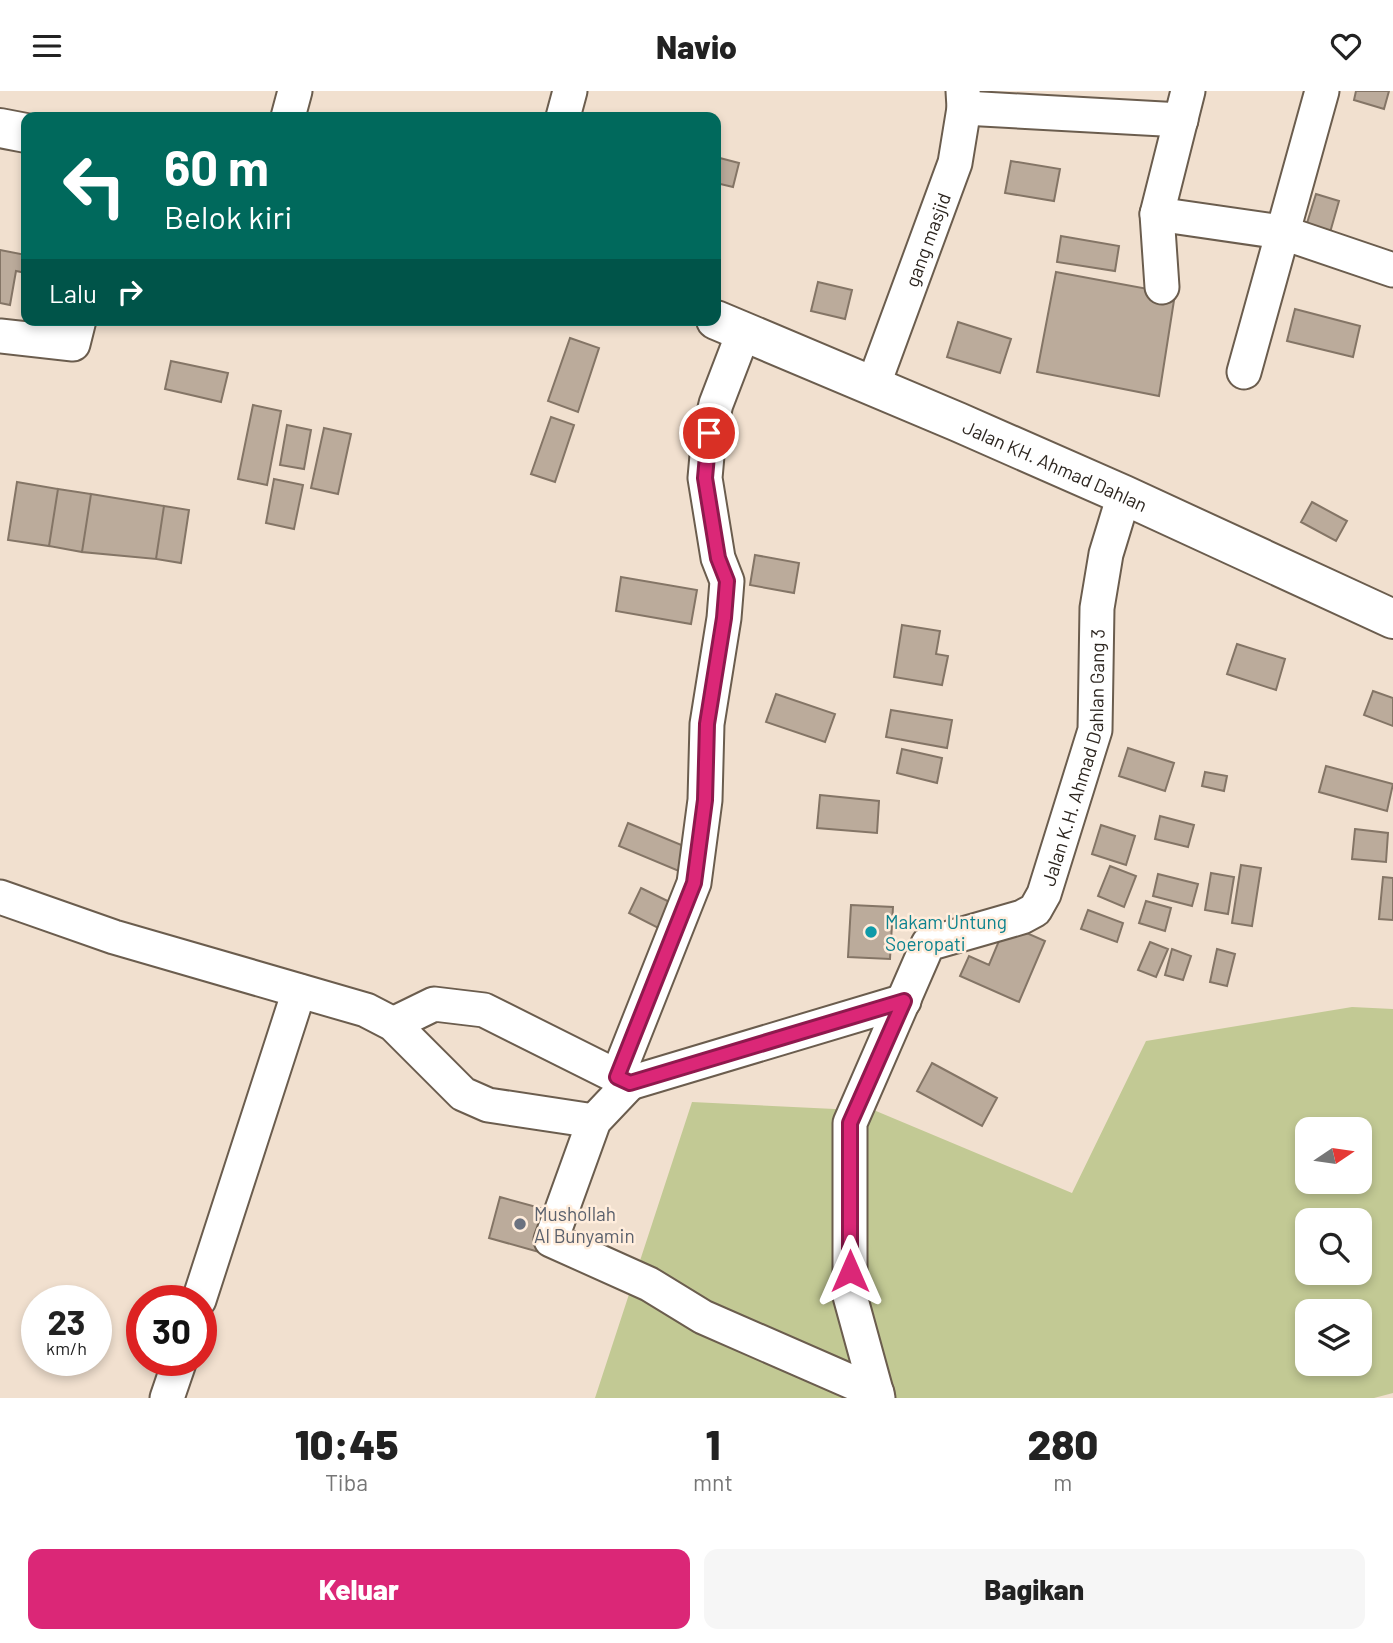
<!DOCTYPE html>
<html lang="id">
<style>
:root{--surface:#fff;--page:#f6f6f6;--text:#222;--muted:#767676;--accent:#db2777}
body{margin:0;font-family:Barlow,sans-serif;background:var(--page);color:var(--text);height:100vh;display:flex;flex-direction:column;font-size:26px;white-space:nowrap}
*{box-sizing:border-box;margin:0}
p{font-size:23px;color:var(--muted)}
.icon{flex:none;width:38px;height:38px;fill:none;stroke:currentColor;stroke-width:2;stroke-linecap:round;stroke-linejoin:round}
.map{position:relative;height:1307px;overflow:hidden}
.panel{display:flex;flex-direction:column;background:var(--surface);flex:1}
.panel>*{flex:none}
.banner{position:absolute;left:21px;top:21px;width:700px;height:214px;border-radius:14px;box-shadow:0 4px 10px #0003;background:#00695c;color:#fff;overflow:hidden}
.needle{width:46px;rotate:77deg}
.buttons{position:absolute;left:1295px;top:1026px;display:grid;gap:14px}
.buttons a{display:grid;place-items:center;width:77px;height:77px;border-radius:14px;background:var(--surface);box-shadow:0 4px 10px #0003;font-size:35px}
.speed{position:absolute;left:21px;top:1194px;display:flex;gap:14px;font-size:35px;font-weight:700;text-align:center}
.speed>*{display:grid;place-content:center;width:91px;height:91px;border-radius:50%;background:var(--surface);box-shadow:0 4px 10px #0003;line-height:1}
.speed small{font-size:18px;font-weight:400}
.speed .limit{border:10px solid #d22;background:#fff;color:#111}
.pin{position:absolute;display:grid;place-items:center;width:60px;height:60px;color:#fff;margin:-30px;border:4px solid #fff;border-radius:50%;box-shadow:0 2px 7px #0007}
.me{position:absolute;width:77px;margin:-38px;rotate:0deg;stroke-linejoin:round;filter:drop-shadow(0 0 5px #0008)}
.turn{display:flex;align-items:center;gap:24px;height:147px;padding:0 28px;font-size:32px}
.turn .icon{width:91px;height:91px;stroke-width:2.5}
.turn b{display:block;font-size:49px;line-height:60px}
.then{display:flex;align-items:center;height:66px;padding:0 28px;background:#0003;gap:14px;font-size:26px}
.eta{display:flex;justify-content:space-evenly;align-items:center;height:119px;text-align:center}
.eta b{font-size:42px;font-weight:800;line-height:49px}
.action{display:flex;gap:14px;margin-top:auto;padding:14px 28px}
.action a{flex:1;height:80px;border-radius:14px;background:var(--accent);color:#fff;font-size:28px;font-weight:800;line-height:80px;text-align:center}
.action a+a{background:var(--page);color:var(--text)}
header{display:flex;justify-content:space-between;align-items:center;height:91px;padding:0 28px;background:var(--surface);font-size:32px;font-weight:800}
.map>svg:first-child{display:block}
.green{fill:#c2c994;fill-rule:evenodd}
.building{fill:#bbab9b;stroke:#847566;stroke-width:2}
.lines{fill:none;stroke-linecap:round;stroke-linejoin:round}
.minor-casing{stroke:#6b5d4e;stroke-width:37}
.major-casing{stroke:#6b5d4e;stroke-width:42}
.minor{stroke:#fff;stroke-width:33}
.major{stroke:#fff;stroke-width:38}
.route-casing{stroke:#8e194d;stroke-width:18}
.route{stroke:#db2777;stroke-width:12}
.culture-dot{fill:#0f9aa8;stroke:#ffeddc;stroke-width:2.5}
.worship-dot{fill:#6b7280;stroke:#ffeddc;stroke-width:2.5}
.labels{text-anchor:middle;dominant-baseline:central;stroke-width:5;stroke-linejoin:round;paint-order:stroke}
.street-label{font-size:19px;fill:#2d2620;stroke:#ffeddc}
.culture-label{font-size:19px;fill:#0d838f;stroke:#ffeddc;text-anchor:start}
.worship-label{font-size:19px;fill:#5b616d;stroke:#ffeddc;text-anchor:start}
</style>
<header><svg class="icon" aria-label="menu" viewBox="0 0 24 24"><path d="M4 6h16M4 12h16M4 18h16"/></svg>Navio<svg class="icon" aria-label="heart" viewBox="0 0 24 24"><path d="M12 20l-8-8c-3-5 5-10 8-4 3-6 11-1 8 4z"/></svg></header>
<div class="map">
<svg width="1393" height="1307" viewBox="0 0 1393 1307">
<rect width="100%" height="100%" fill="#f1e0cf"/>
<path class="green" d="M1352,916L1393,918V1302L1374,1307H595L692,1011L876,1020L1072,1102L1146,950ZM1307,1038H1360V1090H1307ZM1307,1129H1360V1181H1307ZM1307,1220H1360V1272H1307Z"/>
<path class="building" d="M1356,0H1389L1384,18L1354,9Z
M716,66L739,72L733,96L716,92Z
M1011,70L1060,78L1054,110L1005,102Z
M1316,103L1339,110L1327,152L1303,145Z
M1061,145L1119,155L1115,180L1057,171Z
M0,159L26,164V182L16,180L10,214L0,212Z
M1056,181L1175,203L1159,305L1037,281Z
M818,191L852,199L845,228L811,220Z
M1295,218L1360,235L1353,266L1287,250Z
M958,231L1011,248L1000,282L947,266Z
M570,247L599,257L578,321L548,310Z
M171,270L228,282L221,311L165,298Z
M253,314L281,320L267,394L238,388Z
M551,326L574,334L555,391L531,383Z
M287,334L311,339L304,378L280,374Z
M324,337L351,343L338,403L311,397Z
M274,388L303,394L294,438L266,432Z
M17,391L58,398L49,455L8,449Z
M58,398L91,403L82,461L49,455Z
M91,403L164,415L156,468L82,461Z
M1312,411L1347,430L1336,450L1301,431Z
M164,415L189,419L181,472L156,468Z
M755,464L799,472L794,502L750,494Z
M621,486L697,499L691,533L616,520Z
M902,534L940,540L936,563L948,565L942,594L894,586Z
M1237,553L1285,568L1276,599L1227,583Z
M1373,600L1393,607V635L1364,624Z
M776,603L835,623L825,651L766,631Z
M891,619L952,629L947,657L886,646Z
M1128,657L1174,672L1165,700L1119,685Z
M902,658L942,667L937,692L897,682Z
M1326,675L1393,693L1387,720L1319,701Z
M1205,681L1227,685L1224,700L1202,695Z
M820,704L879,710L877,742L817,737Z
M1160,725L1194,734L1188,756L1155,748Z
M628,732L696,760L686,783L619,755Z
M1101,734L1135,745L1126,774L1092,763Z
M1355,738L1388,742L1386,771L1352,768Z
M1241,774L1261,777L1252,835L1232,832Z
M1110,775L1136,785L1124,816L1098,805Z
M1211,782L1234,786L1228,823L1205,819Z
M1158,783L1198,793L1192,815L1153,805Z
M1383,786L1393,787V829L1379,828Z
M641,797L682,817L670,843L629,822Z
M1146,810L1171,817L1165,840L1139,832Z
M851,814L893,816L890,868L848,866Z
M1088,819L1123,832L1117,851L1081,838Z
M1006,833L1045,850L1019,911L960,885L969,865L989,874Z
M1150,851L1168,858L1156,886L1138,879Z
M1172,858L1191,865L1183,889L1165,884Z
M1217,858L1235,863L1227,895L1210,891Z
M932,972L997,1007L982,1035L917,1000Z
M500,1106L551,1120L539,1161L489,1147Z"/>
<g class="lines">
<defs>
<g id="minor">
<path d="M964,17L1181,29"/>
<path d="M288,26L295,0"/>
<path d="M563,26L570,0"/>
<path d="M1157,123L1281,141L1393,179"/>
<path d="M1162,196L1157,123L1188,0"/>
<path d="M0,245L73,253L79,229"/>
<path d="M1244,281L1322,0"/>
<path id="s1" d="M873,295L955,72L964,17L963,0"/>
<path d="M0,806L114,846L366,919L393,933L463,1003L488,1014L594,1030"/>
<path d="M393,933L434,913L484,919L630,992L904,910"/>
<path d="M617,986L694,792L705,709L707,633L724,527L727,490L718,467L705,387L709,342L716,313L744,240"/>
<path d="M630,992L594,1030L551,1149L649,1193L703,1226L877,1302"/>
<path d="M199,1209L299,900"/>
<path d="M167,1307L180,1269"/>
<path id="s2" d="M878,1307L850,1205V1032L928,853L1022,826L1035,819L1044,803L1095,639L1097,517L1106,463L1124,404"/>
</g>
<g id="major">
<path d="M0,37L26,42"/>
<path id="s3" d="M716,229L958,331L1124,404L1393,528"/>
</g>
</defs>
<use href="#minor" class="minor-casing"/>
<use href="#major" class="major-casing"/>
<use href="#minor" class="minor"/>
<use href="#major" class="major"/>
</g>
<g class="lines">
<defs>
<path id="route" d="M709,342L705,387L718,467L727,490L724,527L707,633L705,709L694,792L617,986L630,992L904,910L850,1032V1180"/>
</defs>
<use href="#route" class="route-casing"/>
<use href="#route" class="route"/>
</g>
<circle class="culture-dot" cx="871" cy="841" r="7"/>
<circle class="worship-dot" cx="520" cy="1133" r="7"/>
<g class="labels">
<g class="street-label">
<text stroke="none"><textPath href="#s1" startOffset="156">gang masjid</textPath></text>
<text stroke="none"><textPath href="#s3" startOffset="369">Jalan KH. Ahmad Dahlan</textPath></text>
<text stroke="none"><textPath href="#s2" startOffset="746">Jalan K.H. Ahmad Dahlan Gang 3</textPath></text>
</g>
<g class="culture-label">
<text x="885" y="830">Makam Untung<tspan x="885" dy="22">Soeropati</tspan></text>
</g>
<g class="worship-label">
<text x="534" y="1122">Mushollah<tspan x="534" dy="22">Al Bunyamin</tspan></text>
</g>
</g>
</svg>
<div class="buttons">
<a><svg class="needle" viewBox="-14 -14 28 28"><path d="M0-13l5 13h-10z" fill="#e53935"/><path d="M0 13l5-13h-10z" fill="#767676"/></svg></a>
<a><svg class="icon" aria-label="search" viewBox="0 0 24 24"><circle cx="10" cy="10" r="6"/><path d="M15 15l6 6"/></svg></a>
<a><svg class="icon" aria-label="layers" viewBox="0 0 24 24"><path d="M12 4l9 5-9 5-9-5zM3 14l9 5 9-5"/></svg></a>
</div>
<div class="speed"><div>23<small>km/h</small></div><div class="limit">30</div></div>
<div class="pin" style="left:709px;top:342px;background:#d93025"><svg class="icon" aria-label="arrive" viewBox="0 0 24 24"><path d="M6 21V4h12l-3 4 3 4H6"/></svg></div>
<svg class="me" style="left:850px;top:1180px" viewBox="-20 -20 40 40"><path d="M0-17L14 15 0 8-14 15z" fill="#db2777" stroke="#fff" stroke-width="4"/></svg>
<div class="banner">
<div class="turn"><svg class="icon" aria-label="left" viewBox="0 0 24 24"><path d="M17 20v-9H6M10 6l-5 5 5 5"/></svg><div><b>60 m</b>Belok kiri</div></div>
<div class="then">Lalu<svg class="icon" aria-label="right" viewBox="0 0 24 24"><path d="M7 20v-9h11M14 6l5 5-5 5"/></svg></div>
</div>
</div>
<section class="panel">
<div class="eta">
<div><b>10:45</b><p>Tiba</p></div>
<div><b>1</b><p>mnt</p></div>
<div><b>280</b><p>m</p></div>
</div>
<div class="action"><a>Keluar</a><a>Bagikan</a></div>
</section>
